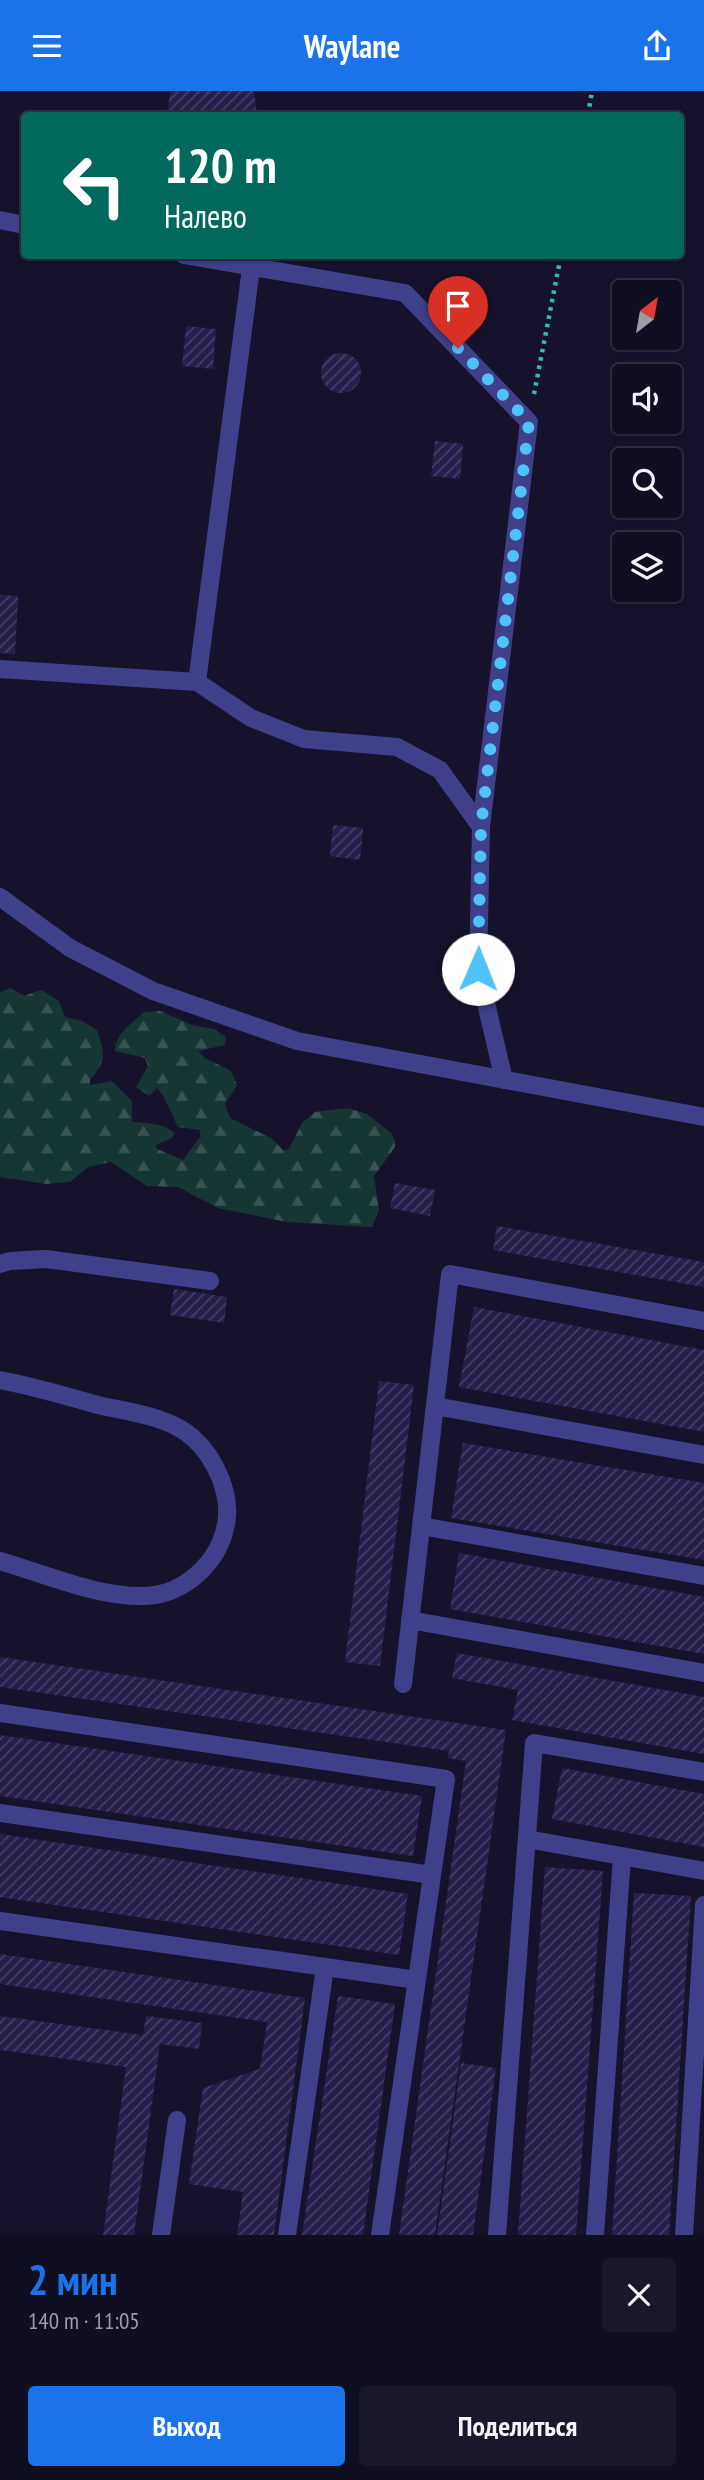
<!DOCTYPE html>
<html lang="ru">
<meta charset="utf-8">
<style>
:root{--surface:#100e21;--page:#19172a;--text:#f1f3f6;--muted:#9c9ca5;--line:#302e3f;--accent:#1a73e8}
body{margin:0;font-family:"PT Sans Narrow",sans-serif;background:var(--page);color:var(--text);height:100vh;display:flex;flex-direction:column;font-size:26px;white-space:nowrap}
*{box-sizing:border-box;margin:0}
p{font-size:23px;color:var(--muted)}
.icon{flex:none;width:38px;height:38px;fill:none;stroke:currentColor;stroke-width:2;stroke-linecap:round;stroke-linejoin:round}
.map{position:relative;height:2144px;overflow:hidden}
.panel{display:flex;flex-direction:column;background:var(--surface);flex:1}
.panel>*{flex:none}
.top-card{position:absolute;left:21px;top:21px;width:663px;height:147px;border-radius:7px;box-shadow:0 2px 5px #0004,0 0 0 2px var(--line);background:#00695c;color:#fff;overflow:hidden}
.needle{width:46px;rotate:31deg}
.buttons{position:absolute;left:612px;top:189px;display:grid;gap:14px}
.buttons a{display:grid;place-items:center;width:70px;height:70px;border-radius:7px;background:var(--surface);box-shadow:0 2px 5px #0004,0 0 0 2px var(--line);font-size:35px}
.pin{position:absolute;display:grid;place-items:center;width:60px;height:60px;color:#fff;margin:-72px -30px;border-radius:50% 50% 50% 0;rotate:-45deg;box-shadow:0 0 7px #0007}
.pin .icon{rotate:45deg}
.me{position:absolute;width:77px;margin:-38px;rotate:1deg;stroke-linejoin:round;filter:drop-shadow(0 0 5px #0008)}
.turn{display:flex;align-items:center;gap:24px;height:147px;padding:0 28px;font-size:32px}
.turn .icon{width:91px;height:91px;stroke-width:2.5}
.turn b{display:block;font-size:49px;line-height:60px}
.round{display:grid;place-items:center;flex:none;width:74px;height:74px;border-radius:7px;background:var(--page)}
.headline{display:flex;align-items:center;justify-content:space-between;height:119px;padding:0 28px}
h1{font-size:42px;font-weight:700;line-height:52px;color:var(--accent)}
.primary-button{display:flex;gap:14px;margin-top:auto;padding:14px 28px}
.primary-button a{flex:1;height:80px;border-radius:7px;background:var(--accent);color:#fff;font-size:28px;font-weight:700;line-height:80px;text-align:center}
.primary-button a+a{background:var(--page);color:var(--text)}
header{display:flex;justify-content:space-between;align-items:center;height:91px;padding:0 28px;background:var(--accent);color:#fff;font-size:32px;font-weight:700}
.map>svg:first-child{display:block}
.forest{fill:url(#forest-firs)}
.building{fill:url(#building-hatch)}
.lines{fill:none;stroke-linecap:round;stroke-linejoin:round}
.path{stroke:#35bbac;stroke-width:4.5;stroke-dasharray:3.5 5;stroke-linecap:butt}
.service{stroke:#3f4089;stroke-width:18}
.route{stroke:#4fc3f7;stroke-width:12;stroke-dasharray:0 21.6}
</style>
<header><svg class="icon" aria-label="menu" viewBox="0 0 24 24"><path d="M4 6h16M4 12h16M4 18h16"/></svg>Waylane<svg class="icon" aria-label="share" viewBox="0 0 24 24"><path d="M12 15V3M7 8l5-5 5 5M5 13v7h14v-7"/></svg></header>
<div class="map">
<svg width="704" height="2144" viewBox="0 0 704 2144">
<defs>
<pattern id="forest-firs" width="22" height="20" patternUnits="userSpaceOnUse" patternTransform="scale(1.75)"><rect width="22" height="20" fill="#163633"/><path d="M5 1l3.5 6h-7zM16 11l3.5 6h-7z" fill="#385352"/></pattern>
<pattern id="building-hatch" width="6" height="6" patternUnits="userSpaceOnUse" patternTransform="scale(1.75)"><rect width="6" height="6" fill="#261f4c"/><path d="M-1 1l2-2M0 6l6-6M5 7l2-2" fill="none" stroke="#453f67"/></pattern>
</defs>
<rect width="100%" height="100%" fill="#16122c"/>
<path class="forest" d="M11,897L24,905L41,899L59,910L65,926L82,930L97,939C105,964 107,969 90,989V994L112,990L132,1010V1031C147,1032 163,1032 175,1042L172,1047L156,1054L157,1058L183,1069L200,1046V1039L178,1036L163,1004L157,997L149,1005L136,996L148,975L145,967L115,960C115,943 132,932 144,921L160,920L192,934L214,938L226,946L225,954L198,960L205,967L231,980L237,994L225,1013L230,1027L271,1047L283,1059L289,1058L302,1032L315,1021L348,1017L367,1023L392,1043L395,1050V1056L374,1085L379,1119L372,1136L287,1131L218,1117L178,1096L147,1095L111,1071L88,1076L70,1091L46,1093L0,1086V901Z"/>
<path class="building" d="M170,0H254L257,23V24H167Z
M186,235L216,238L213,278L182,275Z
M321 282a20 20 0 1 1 40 0a20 20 0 1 1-40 0Z
M435,350L463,353L460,388L431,385Z
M0,504L18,505L15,563L0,562Z
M333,734L363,737L360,769L330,765Z
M395,1092L435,1099L430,1125L390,1117Z
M497,1135L704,1171V1196L493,1159Z
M174,1198L227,1206L224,1232L170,1224Z
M474,1216L704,1259V1341L459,1296Z
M379,1290L414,1294L380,1575L345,1571Z
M463,1352L704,1392V1469L451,1427Z
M459,1462L704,1506V1563L450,1518Z
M457,1562L704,1606V1663L512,1629L518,1599L452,1587Z
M0,1566L506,1639L435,2144H399L466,1670L448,1667L449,1660L0,1596Z
M0,1644L422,1705L413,1765L0,1705Z
M562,1677L704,1703V1756L552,1728Z
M0,1743L408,1803L399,1864L0,1806Z
M545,1776L603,1780L576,2144H518Z
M634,1802L691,1805L669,2144H612Z
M0,1863L305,1907L274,2144H237L243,2101L189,2093L203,1997L260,1978L267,1931L0,1893Z
M338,1905L395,1913L363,2144H302Z
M0,1925L143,1944L146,1925L202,1932L199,1958L160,1953L134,2144H103L126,1976L0,1959Z
M461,1972L496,1977L473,2144H437Z"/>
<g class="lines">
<path class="path" d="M588,24L592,0
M534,303L561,164"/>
<path class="service" d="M0,129L24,134
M184,164L405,202L529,331L481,736L478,878L504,989
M251,177L197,591L251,627L304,648L397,656L440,679L481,736
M0,578L197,591
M0,806L70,857L153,900L297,950L704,1026
M0,1173L10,1170L46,1168L210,1190
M0,1289C33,1295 66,1305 98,1314C128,1321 169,1325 193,1347C215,1366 232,1404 226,1433C219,1472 184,1504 144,1505C97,1506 45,1483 0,1470
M435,1315L704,1364
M421,1435L704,1485
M410,1529L704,1582
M403,1593L450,1183L704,1230
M0,1622L446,1688L380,2144
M0,1722L432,1784
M527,1748L704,1780
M0,1830L417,1889
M161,2144L177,2029
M287,2144L325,1876
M497,2144L534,1652L704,1681
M595,2144L622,1766
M684,2144L704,1814"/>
</g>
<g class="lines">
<path class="route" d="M458,257L529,331L481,736L478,878"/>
</g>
</svg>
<div class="buttons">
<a><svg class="needle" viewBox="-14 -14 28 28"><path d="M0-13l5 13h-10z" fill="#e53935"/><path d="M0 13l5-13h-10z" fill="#9c9ca5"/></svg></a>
<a><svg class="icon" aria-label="sound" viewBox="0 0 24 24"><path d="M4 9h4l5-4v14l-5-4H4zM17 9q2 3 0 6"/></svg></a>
<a><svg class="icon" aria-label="search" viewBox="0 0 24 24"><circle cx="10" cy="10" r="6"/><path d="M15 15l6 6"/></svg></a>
<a><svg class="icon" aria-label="layers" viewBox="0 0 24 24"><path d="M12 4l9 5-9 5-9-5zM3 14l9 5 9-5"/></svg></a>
</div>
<div class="pin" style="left:458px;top:257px;background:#d93025"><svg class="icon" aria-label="arrive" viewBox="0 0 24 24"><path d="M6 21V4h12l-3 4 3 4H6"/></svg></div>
<svg class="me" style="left:478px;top:878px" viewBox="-20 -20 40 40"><circle r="19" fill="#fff"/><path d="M0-13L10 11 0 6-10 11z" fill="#4fc3f7"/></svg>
<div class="top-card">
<div class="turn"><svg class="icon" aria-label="left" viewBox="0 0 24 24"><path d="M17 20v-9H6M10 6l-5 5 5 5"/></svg><div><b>120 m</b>Налево</div></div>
</div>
</div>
<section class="panel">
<div class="headline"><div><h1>2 мин</h1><p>140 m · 11:05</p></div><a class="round"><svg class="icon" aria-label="close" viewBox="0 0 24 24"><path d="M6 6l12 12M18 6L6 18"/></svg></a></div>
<div class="primary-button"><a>Выход</a><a>Поделиться</a></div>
</section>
